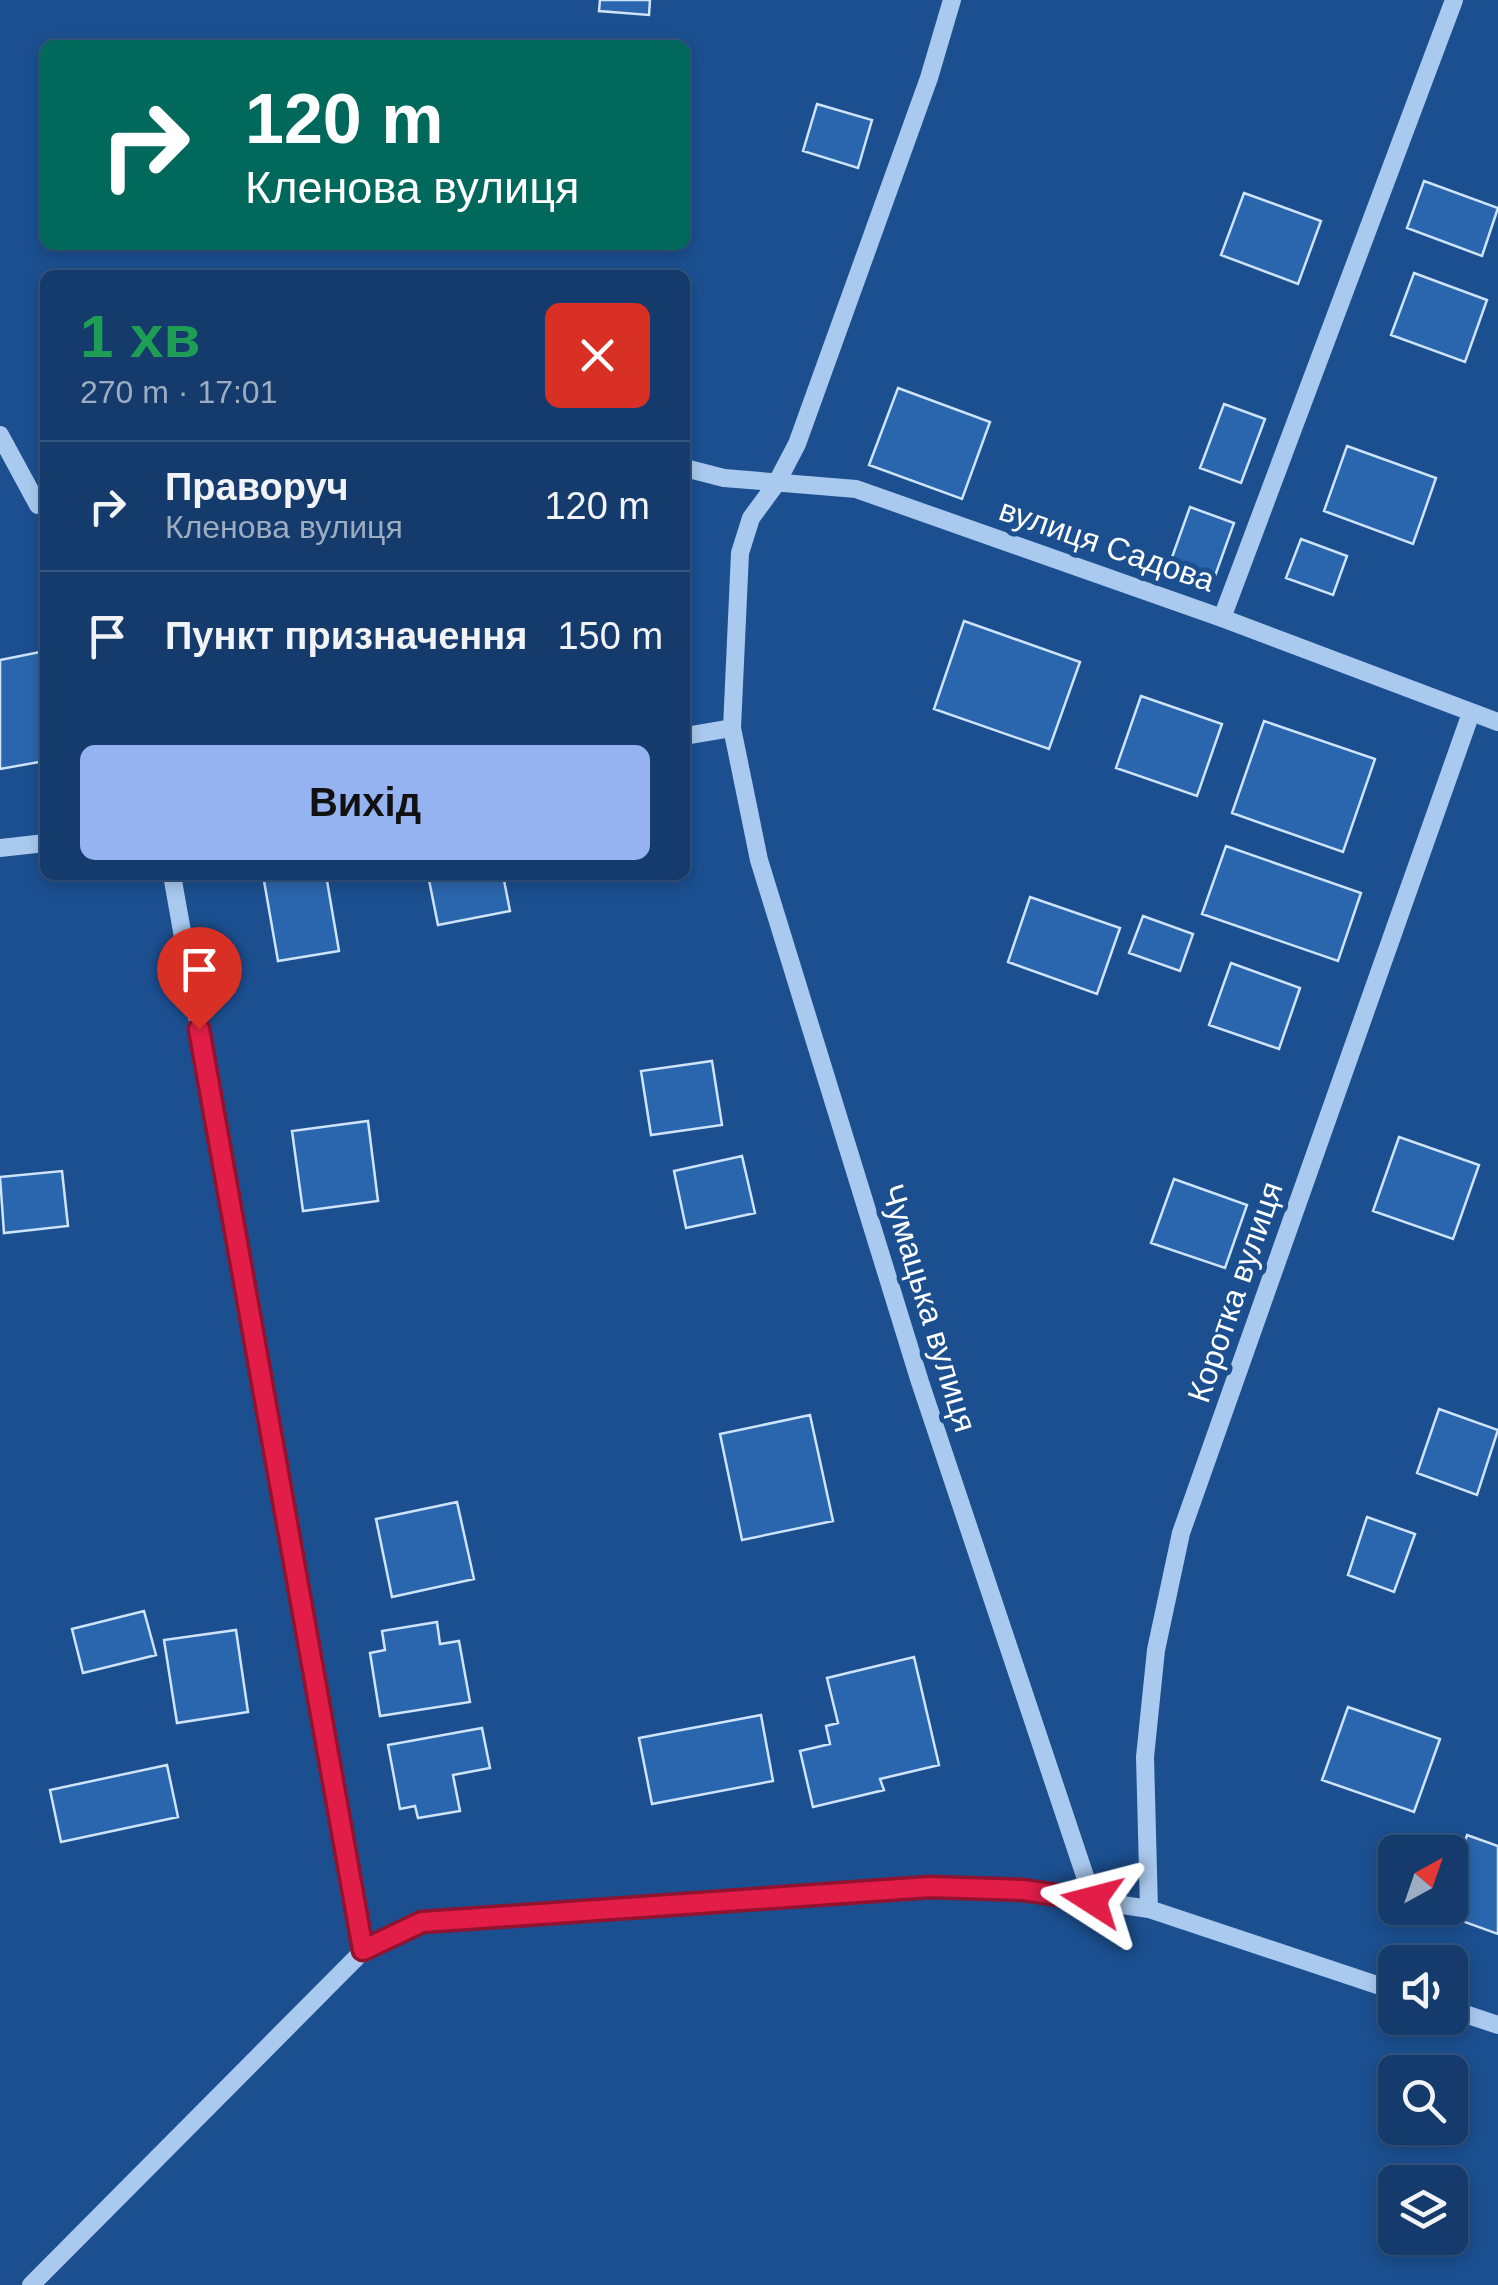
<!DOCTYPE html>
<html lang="uk">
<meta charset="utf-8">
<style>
:root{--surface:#143b6b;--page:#1d4271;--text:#f1f3f6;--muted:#9dadc1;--line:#33557e;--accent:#95b2f1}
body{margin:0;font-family:Helvetica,sans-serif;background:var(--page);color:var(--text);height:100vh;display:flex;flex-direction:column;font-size:38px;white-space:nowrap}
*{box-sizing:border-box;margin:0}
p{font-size:32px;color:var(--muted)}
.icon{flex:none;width:55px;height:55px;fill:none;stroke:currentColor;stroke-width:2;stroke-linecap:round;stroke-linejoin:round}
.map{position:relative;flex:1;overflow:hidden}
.details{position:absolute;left:40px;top:270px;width:650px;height:610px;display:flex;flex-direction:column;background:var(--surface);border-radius:15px;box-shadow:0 5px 15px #0003,0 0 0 2px var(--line)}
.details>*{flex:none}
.hud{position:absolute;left:40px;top:40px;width:650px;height:210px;border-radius:15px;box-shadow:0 5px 15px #0003,0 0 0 2px var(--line);background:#00695c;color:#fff;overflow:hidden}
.needle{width:65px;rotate:40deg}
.buttons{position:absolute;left:1378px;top:1835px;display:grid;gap:20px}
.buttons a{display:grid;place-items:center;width:90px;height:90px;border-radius:15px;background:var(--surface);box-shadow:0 5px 15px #0003,0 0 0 2px var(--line);font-size:50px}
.pin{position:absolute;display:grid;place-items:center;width:85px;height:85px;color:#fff;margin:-102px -42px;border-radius:50% 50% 50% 0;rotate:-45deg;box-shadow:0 0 10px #0007}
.pin .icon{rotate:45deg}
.me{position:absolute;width:110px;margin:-55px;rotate:279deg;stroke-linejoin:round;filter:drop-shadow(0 0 8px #0008)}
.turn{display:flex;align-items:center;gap:35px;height:210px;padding:0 40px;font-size:45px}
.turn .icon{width:130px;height:130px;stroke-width:2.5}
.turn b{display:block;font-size:70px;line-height:85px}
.round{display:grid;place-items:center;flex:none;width:105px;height:105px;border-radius:15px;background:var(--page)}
.overview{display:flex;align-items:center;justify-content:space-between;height:170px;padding:0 40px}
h1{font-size:60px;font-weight:700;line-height:75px;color:#1e9e55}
.primary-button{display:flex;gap:20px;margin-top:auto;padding:20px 40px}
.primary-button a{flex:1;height:115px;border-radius:15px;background:var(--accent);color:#111;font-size:40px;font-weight:700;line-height:115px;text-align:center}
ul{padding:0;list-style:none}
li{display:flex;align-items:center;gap:30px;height:130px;padding:0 40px;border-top:2px solid var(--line)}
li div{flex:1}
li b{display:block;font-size:38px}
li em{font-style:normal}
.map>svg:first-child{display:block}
.building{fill:#2a66ad;stroke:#cfe3fa;stroke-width:2.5}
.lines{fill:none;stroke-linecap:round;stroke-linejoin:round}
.minor{stroke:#a9c9ee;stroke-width:18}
.route-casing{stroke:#92132f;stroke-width:25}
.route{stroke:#e11d48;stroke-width:18}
.labels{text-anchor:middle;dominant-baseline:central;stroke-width:10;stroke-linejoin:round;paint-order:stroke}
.street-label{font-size:32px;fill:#fff;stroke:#1b4f8f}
</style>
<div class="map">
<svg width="1498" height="2285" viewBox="0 0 1498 2285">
<rect width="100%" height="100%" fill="#1b4f8f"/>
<path class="building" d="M600,0H650L649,15L599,11Z
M817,104L872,120L858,168L803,151Z
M1424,181L1498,208L1482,256L1407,228Z
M1244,193L1321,221L1298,284L1221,255Z
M1414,273L1487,300L1465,362L1391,335Z
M898,388L990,422L962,499L869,465Z
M1224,404L1265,419L1241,483L1200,468Z
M1347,446L1436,478L1413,544L1324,511Z
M1190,507L1234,523L1210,590L1166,574Z
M1301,539L1347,556L1333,595L1286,578Z
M964,621L1080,662L1049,749L934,709Z
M45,651V761L0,769V660Z
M1141,696L1222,724L1197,796L1116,768Z
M1264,721L1375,759L1343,852L1232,813Z
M1226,846L1361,893L1338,961L1202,914Z
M263,875H326L339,951L278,961Z
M428,875H503L510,911L438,925Z
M1030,897L1120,928L1097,994L1008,962Z
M1143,916L1193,934L1180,971L1129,953Z
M1231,963L1300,988L1279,1049L1209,1025Z
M712,1061L722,1125L651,1135L641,1071Z
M368,1121L378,1201L303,1211L292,1131Z
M1399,1137L1479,1165L1453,1239L1373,1211Z
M742,1156L755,1213L686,1228L674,1171Z
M62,1171L68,1226L4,1233L0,1177Z
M1174,1179L1247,1205L1225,1268L1151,1243Z
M1439,1409L1498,1430L1477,1495L1417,1473Z
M810,1415L833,1521L742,1540L720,1434Z
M457,1502L474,1579L392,1597L376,1519Z
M1367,1517L1415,1534L1394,1592L1348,1575Z
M144,1611L156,1655L83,1673L72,1629Z
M437,1622L440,1644L459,1641L470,1702L380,1716L370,1653L385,1650L382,1631Z
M236,1630L248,1712L177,1723L164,1640Z
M914,1657L939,1765L880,1779L884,1790L813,1807L800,1751L830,1744L826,1726L838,1723L827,1678Z
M1348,1707L1440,1739L1414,1812L1322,1780Z
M761,1715L773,1781L652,1804L639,1738Z
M482,1728L490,1768L453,1775L460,1811L418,1818L415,1806L400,1809L388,1745Z
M167,1765L178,1817L61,1842L50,1790Z
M1467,1835L1498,1846V1934L1440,1913L1442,1908H1450V1884Z"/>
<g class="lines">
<path class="minor" d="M952,0L929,78L797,444L776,484L751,518L740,553L732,728L759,860L920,1382L1093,1900
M0,435L38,505L45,504
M685,468L724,478L856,489L1222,618L1498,722
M1222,618L1454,0
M685,736L732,728
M0,848L45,843
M172,875L363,1951
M1149,1909L1145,1757L1156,1650L1181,1533L1471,713
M1450,2009L1498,2025
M31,2285L363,1951L422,1922L930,1887L1023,1890L1149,1909L1395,1991"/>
</g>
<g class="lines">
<defs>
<path id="route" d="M199,1029L363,1950L422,1922L540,1914L930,1887L1023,1890L1092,1900"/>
</defs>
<use href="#route" class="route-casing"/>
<use href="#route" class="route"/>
</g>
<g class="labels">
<g class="street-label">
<text transform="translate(1107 545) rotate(19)">вулиця Садова</text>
<text transform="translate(1235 1292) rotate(-71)">Коротка вулиця</text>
<text transform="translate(929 1308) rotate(73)">Чумацька вулиця</text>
</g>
</g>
</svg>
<div class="buttons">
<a><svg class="needle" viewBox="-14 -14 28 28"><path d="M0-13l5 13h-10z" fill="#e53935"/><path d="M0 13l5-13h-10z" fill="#9dadc1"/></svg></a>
<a><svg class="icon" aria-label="sound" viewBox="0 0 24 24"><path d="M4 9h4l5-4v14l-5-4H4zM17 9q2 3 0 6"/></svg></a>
<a><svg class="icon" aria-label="search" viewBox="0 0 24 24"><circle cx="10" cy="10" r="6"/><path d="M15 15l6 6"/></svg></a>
<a><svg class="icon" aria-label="layers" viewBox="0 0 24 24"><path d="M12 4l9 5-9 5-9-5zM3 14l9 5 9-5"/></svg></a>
</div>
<div class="pin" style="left:199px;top:1029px;background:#d93025"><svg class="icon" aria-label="arrive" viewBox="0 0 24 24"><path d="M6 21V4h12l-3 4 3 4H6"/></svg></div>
<svg class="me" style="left:1092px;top:1900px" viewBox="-20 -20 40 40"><path d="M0-17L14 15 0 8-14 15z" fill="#e11d48" stroke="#fff" stroke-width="4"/></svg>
<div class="hud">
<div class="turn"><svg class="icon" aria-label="right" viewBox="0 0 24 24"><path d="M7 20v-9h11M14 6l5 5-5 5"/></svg><div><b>120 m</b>Кленова вулиця</div></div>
</div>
<section class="details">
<div class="overview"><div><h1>1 хв</h1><p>270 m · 17:01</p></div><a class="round" style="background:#d93025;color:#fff"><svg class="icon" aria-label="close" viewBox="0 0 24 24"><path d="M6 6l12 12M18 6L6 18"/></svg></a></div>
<ul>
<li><svg class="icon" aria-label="right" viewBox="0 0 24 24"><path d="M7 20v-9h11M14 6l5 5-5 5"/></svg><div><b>Праворуч</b><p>Кленова вулиця</p></div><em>120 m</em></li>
<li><svg class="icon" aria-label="arrive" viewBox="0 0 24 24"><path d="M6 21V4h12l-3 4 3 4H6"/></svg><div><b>Пункт призначення</b></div><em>150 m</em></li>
</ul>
<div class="primary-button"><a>Вихід</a></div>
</section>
</div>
